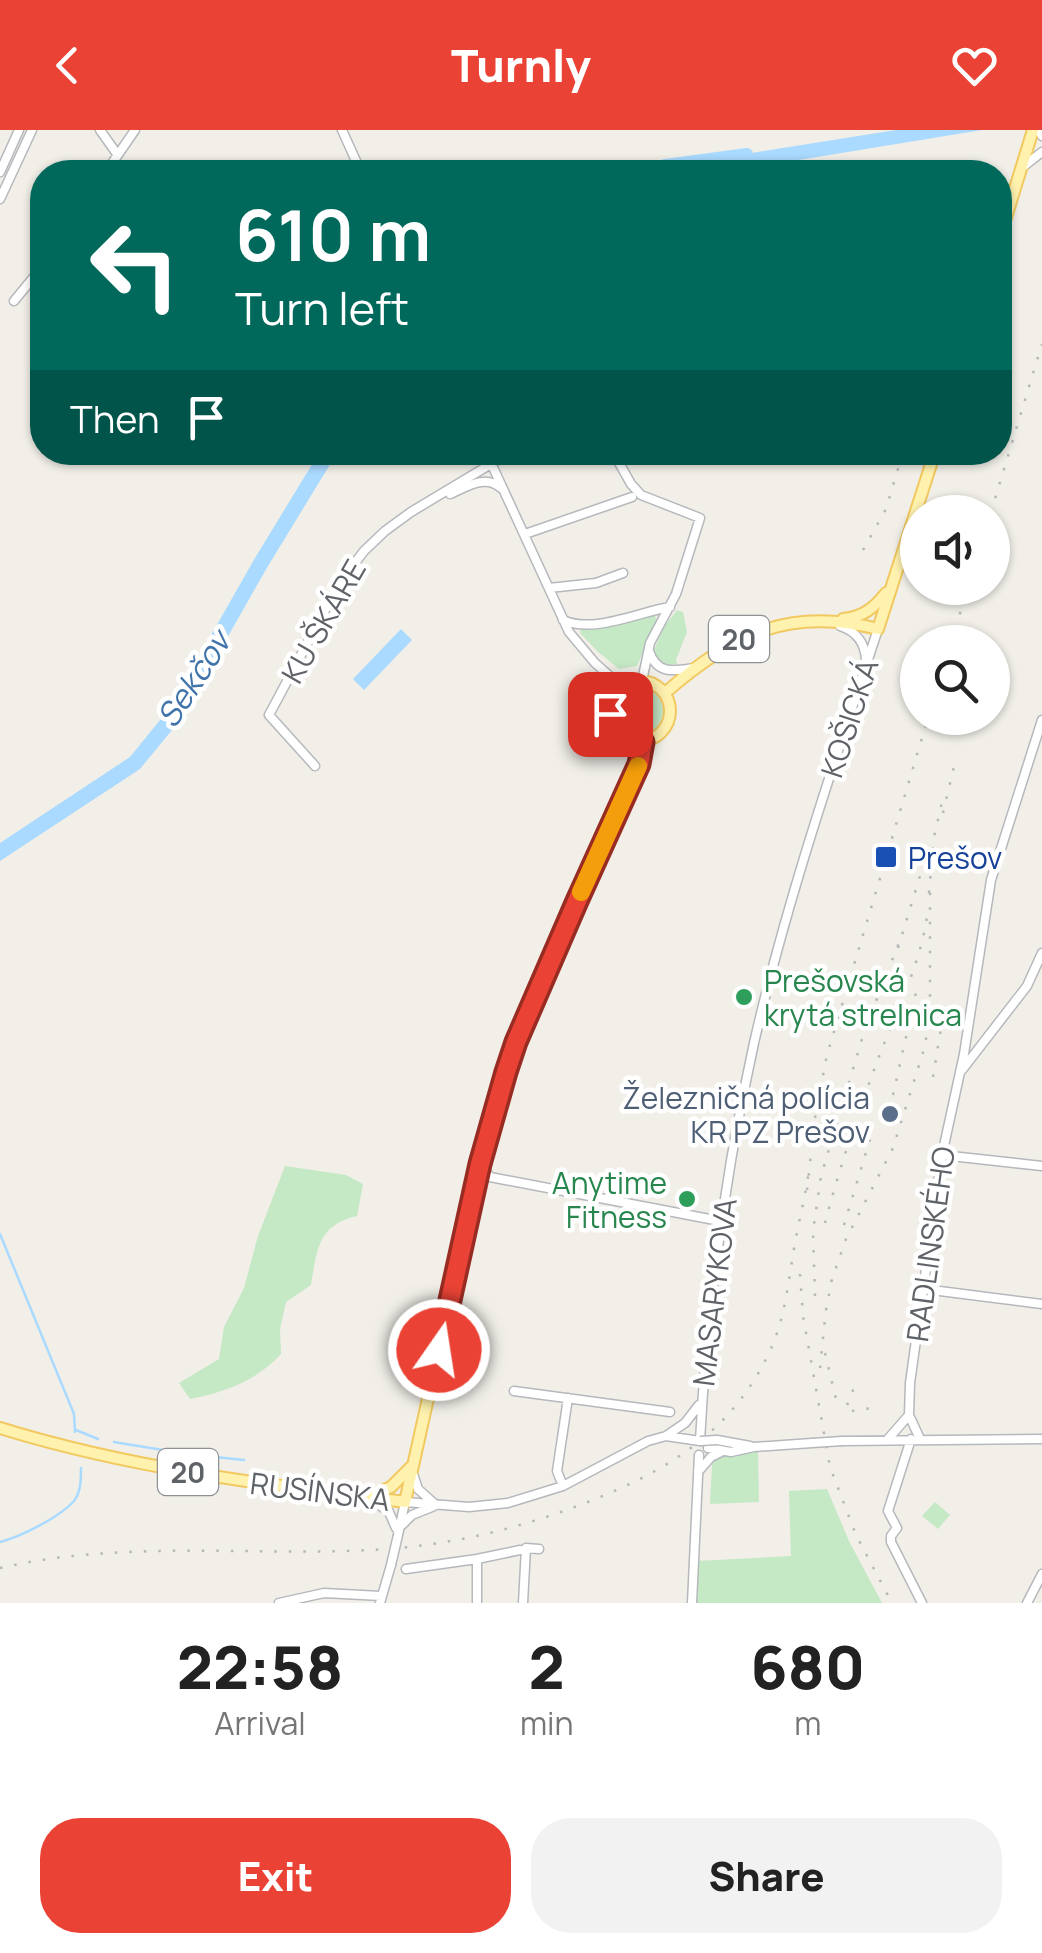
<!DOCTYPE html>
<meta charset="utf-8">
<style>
:root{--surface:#fff;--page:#f2f2f2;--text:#222;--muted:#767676;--accent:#ea4335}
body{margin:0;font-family:Manrope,sans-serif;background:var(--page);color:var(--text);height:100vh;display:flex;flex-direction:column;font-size:38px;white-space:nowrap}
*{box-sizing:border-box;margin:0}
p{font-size:32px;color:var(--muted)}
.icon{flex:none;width:55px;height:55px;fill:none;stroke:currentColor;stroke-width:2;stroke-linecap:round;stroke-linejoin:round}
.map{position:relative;height:1473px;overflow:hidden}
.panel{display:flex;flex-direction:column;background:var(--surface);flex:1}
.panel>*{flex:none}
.guide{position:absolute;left:30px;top:30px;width:982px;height:305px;border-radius:40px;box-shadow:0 2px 8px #0004;background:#00695c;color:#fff;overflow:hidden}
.tools{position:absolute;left:900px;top:365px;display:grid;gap:20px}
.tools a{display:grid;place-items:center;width:110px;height:110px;border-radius:50%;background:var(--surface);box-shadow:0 2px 8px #0004;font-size:50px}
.pin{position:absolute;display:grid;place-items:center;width:85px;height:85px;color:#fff;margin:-42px;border-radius:20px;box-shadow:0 5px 15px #0006}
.me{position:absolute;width:110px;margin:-55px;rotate:13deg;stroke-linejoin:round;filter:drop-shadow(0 0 8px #0008)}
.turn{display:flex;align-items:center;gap:35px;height:210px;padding:0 40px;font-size:45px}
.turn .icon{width:130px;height:130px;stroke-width:2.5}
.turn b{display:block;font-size:70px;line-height:85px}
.then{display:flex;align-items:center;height:95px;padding:0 40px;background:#0003;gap:20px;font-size:38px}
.eta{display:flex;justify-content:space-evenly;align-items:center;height:170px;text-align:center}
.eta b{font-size:60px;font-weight:800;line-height:70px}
.action{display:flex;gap:20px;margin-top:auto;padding:20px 40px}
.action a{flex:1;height:115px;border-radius:40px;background:var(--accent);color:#fff;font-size:40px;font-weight:800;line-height:115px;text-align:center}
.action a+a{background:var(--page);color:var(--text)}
header{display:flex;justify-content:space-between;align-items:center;height:130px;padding:0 40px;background:var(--accent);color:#fff;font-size:45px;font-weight:800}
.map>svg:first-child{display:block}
.green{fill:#c5e8c5}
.water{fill:#aadaff}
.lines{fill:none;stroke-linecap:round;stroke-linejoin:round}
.stream{stroke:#aadaff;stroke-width:2.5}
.river{stroke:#aadaff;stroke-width:12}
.minor-casing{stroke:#b5b8bc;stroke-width:11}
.major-casing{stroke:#f2c960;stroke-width:14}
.minor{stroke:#fff;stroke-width:8}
.major{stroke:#fff2af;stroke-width:10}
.rail{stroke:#b6b7b8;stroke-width:2.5;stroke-dasharray:2.5 12;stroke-linecap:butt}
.minor-bridge-casing{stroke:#b5b8bc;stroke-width:11;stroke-linecap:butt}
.minor-bridge{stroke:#fff;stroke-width:8}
.route-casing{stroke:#982c22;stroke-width:25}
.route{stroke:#ea4335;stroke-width:18}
.slow{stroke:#f59e0b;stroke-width:18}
.transit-dot{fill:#1a4fb4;stroke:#fff;stroke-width:4}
.leisure-dot{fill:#2e9e5b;stroke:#fff;stroke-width:4}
.service-dot{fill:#5c6f8a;stroke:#fff;stroke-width:4}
.labels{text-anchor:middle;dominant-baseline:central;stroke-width:9;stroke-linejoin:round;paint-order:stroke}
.shield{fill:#fff;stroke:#8f9295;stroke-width:2.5}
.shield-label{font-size:28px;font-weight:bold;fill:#5f6368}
.street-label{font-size:30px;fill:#5f6368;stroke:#fff}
.transit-label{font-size:30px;fill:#164399;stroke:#fff;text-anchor:start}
.leisure-label{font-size:30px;fill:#27864d;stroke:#fff;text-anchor:start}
.service-label{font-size:30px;fill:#4e5e75;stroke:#fff;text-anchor:end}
.water-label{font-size:32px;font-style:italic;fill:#4174aa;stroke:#fff}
</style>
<header><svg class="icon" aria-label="back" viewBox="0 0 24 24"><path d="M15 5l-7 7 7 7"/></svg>Turnly<svg class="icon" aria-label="heart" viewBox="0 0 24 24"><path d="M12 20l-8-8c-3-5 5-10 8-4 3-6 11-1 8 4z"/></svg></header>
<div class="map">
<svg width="1042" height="1473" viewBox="0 0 1042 1473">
<rect width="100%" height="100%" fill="#f1efe8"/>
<path class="green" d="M677,480L683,482L687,502L676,530L677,534L670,535L662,532L660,534L654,520L664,497Z
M654,484L657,490L637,536L619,539L597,521L580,503L581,499L611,495Z
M617 581a23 23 0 1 1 46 0a23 23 0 1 1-46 0Z
M285,1036L346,1045L363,1054L357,1086C318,1095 317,1119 311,1155L286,1172L280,1199L281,1224C256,1251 226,1262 190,1269L179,1253L219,1229L224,1197L244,1158L258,1106Z
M758,1322L759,1372L710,1374L712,1335L714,1329L728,1324Z
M827,1359L849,1411L882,1473H696L697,1431L791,1426L789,1361Z
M935,1372L950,1385L938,1399L922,1386Z"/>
<path class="water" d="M896,0H982L726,42H639L651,39Z
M319,323H337L268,436L181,589L140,639L0,731V713L130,627L169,579L255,428Z
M401,499L412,510L364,560L353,549Z"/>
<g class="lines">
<path class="stream" d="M0,1104L74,1284L75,1302
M76,1300L98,1309
M114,1312L187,1324L244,1330
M0,1412C20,1407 60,1387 74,1371C81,1362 81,1349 81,1338"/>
<path class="river" d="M641,42L665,35L747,24"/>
<defs>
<path id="minor" d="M100,0L117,24
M342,0L361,42
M1038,0L1042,6
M1024,36L1042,22
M0,42L19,0
M106,42L135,0
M0,69L32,0
M14,171L42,137
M486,322L569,502L595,533L613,549L619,559
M613,322L631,354L641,365L700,388L676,464L650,513L642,551
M450,364C467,357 485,344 501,358
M525,404L632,367
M549,458L596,453L623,443
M563,490C593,504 639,482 670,477
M840,496C856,501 865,513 866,530
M649,521C657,545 674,541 694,538
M315,636L269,585L339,454L364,421L385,401L411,382L511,322
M962,940L1027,856L1042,823
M942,1025L1042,1036
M481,1034L490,1047L720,1091
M924,1159L1042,1174
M514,1261L670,1282
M666,1306L685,1293L699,1275
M888,1309L909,1285
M911,1309L888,1381L897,1398L891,1406V1412L922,1473
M920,1309L909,1285L910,1253L942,1025L964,924L991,750L1042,590
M717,1310L750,1316
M842,1311L1042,1309
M708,1318L731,1322L754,1317L812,1313
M698,1342L711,1327L721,1322
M413,1344L418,1359L436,1375
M563,1356L557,1341L568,1268
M371,1369L389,1382L396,1398
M402,1395L412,1385L432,1377
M398,1405L405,1372L469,1377L508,1373L563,1356L648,1311L666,1306L700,1311C707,1177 725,1044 754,913C786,773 833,636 878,499
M406,1439L477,1429
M279,1473L324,1463L381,1466
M380,1473L391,1435
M477,1473V1429L520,1420
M523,1473L526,1418L539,1419
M692,1473L699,1325
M1027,1473L1042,1444"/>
<path id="major" d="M1000,107L1033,0
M843,489C863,487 874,478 886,463
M610 581a30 30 0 1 1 60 0a30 30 0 1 1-60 0Z
M665,563C731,505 788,476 878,499L935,322
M0,1298C132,1339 268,1355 405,1372L480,1034L503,950L516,912L639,634L643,612
M368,1367L391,1357L411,1337"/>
</defs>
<use href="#minor" class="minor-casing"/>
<use href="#major" class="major-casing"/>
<use href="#minor" class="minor"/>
<use href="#major" class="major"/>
<path class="rail" d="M995,42L998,32
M991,382L1042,214
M863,420L886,379L903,322
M951,512L968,458
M943,683L954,636
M929,763L934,707L942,672
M898,818L923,736
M933,947L941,898
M893,965L917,858
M807,1060L816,980L827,925L928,588
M825,1093C840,1036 859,979 880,924C898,877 923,829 928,778
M844,1095L871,1006
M800,1144L803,1186L830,1337L856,1405L892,1473
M831,1152L846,1109L893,1018L925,916L930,882V751
M815,1166L813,1101L821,1046L865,899L902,805
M825,1223L837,1273
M820,1238L826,1180L832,1149
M847,1275L853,1262L852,1254
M852,1281L872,1278
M0,1438C121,1410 248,1426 371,1420C457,1416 543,1393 621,1358C687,1328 737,1290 769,1223C786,1187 788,1151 795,1113C799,1090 805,1068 808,1046"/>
<defs>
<path id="minor-bridge" d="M700,1311L717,1310
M812,1313L842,1311
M391,1435L398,1405"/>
</defs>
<use href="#minor-bridge" class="minor-bridge-casing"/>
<use href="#minor-bridge" class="minor-bridge"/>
</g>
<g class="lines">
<defs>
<path id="route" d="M439,1220L480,1034L506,942L516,912L577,771L639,634L643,612C625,610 614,602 610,584"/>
</defs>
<use href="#route" class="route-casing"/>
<use href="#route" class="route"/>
<path class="slow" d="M581,762L638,636"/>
</g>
<rect class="transit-dot" x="874" y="715" width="24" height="24" rx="5"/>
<g class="leisure-dot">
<circle cx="744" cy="867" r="10"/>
<circle cx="687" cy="1069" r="10"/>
</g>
<circle class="service-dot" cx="890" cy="984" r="10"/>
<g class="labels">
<g class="shield">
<rect x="709" y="486" width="60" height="46" rx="8"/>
<rect x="158" y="1319" width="60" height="46" rx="8"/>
</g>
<g class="shield-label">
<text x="739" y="509">20</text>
<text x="188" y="1342">20</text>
</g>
<g class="street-label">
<text transform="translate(323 491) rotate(-60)">KU ŠKÁRE</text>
<text transform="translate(849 588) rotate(-72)">KOŠICKÁ</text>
<text transform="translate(930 1114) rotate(-82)">RADLINSKÉHO</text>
<text transform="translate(714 1162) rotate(-83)">MASARYKOVA</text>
<text transform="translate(320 1361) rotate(7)">RUSÍNSKA</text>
</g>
<g class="transit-label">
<text x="908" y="727">Prešov</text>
</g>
<g class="leisure-label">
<text x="764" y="850">Prešovská<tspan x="764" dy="34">krytá strelnica</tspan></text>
<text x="667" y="1052" text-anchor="end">Anytime<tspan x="667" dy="34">Fitness</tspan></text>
</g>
<g class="service-label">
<text x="870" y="967">Železničná polícia<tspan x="870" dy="34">KR PZ Prešov</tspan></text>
</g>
<g class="water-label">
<text transform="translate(193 549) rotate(-57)">Sekčov</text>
</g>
</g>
</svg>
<div class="tools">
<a><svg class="icon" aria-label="sound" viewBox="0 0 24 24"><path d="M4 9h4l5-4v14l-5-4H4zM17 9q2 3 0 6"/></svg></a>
<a><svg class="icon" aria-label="search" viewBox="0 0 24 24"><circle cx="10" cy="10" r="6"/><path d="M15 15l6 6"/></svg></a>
</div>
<div class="pin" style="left:610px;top:584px;background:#d93025"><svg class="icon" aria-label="arrive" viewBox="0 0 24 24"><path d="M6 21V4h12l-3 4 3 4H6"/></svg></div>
<svg class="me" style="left:439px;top:1220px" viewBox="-20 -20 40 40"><circle r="17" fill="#ea4335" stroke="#fff" stroke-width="3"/><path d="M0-11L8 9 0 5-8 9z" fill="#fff"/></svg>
<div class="guide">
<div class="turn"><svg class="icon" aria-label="left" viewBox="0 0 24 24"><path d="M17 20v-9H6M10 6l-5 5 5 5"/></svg><div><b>610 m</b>Turn left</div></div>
<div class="then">Then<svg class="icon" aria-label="arrive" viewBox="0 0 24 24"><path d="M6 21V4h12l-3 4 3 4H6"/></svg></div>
</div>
</div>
<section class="panel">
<div class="eta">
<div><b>22:58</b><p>Arrival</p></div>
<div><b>2</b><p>min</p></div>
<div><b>680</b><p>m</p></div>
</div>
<div class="action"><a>Exit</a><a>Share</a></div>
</section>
